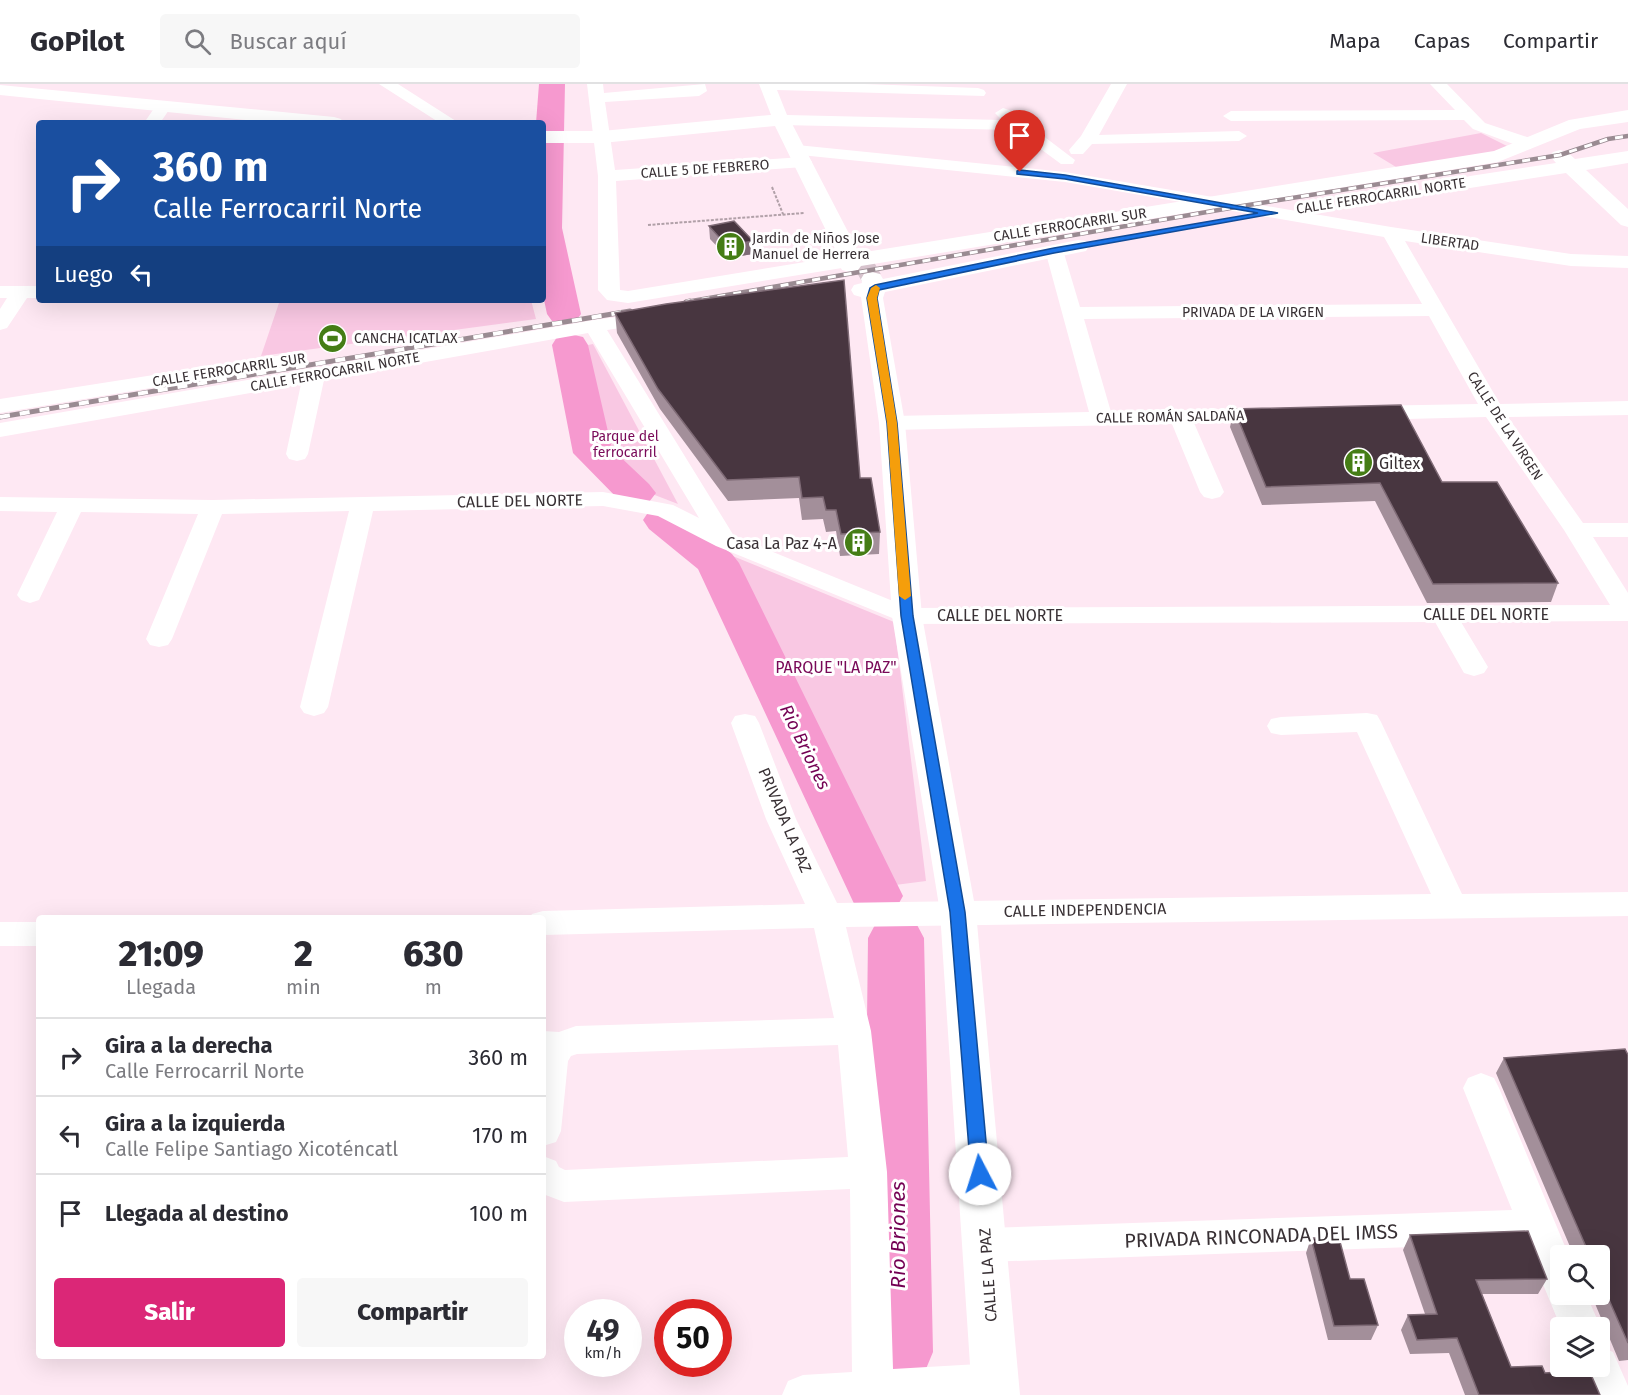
<!DOCTYPE html>
<html lang="es">
<meta charset="utf-8">
<style>
:root{--surface:#fff;--page:#f7f7f7;--text:#2b2b33;--muted:#7c7c81;--line:#e1e1e2;--accent:#db2777}
body{margin:0;font-family:"Fira Sans",sans-serif;background:var(--page);color:var(--text);height:100vh;display:flex;flex-direction:column;font-size:22px;white-space:nowrap}
*{box-sizing:border-box;margin:0}
p{font-size:20px;color:var(--muted)}
.icon{flex:none;width:33px;height:33px;fill:none;stroke:currentColor;stroke-width:2;stroke-linecap:round;stroke-linejoin:round}
.map{position:relative;flex:1;overflow:hidden}
.details{position:absolute;left:36px;top:831px;width:510px;height:444px;display:flex;flex-direction:column;background:var(--surface);border-radius:6px;box-shadow:0 6px 24px #0002}
.details>*{flex:none}
.banner{position:absolute;left:36px;top:36px;width:510px;height:183px;border-radius:6px;box-shadow:0 6px 24px #0002;background:#1a4fa0;color:#fff;overflow:hidden}
.fabs{position:absolute;left:1550px;top:1161px;display:grid;gap:12px}
.fabs a{display:grid;place-items:center;width:60px;height:60px;border-radius:6px;background:var(--surface);box-shadow:0 6px 24px #0002;font-size:30px}
.speed{position:absolute;left:564px;top:1215px;display:flex;gap:12px;font-size:30px;font-weight:700;text-align:center}
.speed>*{display:grid;place-content:center;width:78px;height:78px;border-radius:50%;background:var(--surface);box-shadow:0 6px 24px #0002;line-height:1}
.speed small{font-size:15px;font-weight:400}
.speed .limit{border:9px solid #d22;background:#fff;color:#111}
.pin{position:absolute;display:grid;place-items:center;width:51px;height:51px;color:#fff;margin:-62px -26px;border-radius:50% 50% 50% 0;rotate:-45deg;box-shadow:0 0 6px #0007}
.pin .icon{rotate:45deg}
.me{position:absolute;width:66px;margin:-33px;rotate:355deg;stroke-linejoin:round;filter:drop-shadow(0 0 4px #0008)}
.turn{display:flex;align-items:center;gap:21px;height:126px;padding:0 18px;font-size:27px}
.turn .icon{width:78px;height:78px;stroke-width:2.5}
.turn b{display:block;font-size:42px;line-height:51px}
.then{display:flex;align-items:center;height:57px;padding:0 18px;background:#0003;gap:12px;font-size:22px}
.eta{display:flex;justify-content:space-evenly;align-items:center;height:102px;text-align:center}
.eta b{font-size:36px;font-weight:800;line-height:42px}
.button{display:flex;gap:12px;margin-top:auto;padding:12px 18px}
.button a{flex:1;height:69px;border-radius:6px;background:var(--accent);color:#fff;font-size:24px;font-weight:800;line-height:69px;text-align:center}
.button a+a{background:var(--page);color:var(--text)}
ul{padding:0;list-style:none}
li{display:flex;align-items:center;gap:18px;height:78px;padding:0 18px;border-top:2px solid var(--line)}
li div{flex:1}
li b{display:block;font-size:22px}
li em{font-style:normal}
header{display:flex;align-items:center;gap:36px;box-sizing:border-box;height:84px;padding:0 30px;background:var(--surface);border-bottom:2px solid var(--line)}
header strong{font-size:28px}
nav{display:flex;gap:33px;margin-inline-start:auto;font-size:21px}
.search{width:420px;height:54px;background:var(--page);display:flex;align-items:center;gap:15px;box-sizing:border-box;padding:0 21px;border-radius:6px;color:var(--muted);font-size:22px}
.map>svg:first-child{display:block}
.green{fill:#f9c8e3}
.lines{fill:none;stroke-linecap:round;stroke-linejoin:round}
.river{fill:#f699cf;fill-rule:evenodd}
.secondary-tunnel{stroke:#d7c3cd;stroke-width:20;stroke-dasharray:20 10;stroke-linecap:butt}
.path{stroke:#b1a0a8;stroke-width:2;stroke-dasharray:3 1.5;stroke-linecap:butt}
.street{fill:#fff;fill-rule:evenodd}
.secondary{fill:#fff;fill-rule:evenodd}
.rail-far1-casing{stroke:#9a8b92;stroke-width:4.5}
.rail-casing{stroke:#9a8b92;stroke-width:5}
.rail-far1{stroke:#fff;stroke-width:3;stroke-dasharray:8;stroke-linecap:butt}
.rail{stroke:#fff;stroke-width:4;stroke-dasharray:10;stroke-linecap:butt}
.wall{fill:#a38f9a}
.shaded-wall{fill:#7f6b76}
.building{fill:#483640;stroke:#7f6b76;stroke-width:1.5}
.route{fill:#1a73e8;stroke:#114b97;stroke-width:1.5}
.slow{fill:#f59e0b}
.labels{text-anchor:middle;dominant-baseline:central;stroke-width:6;stroke-linejoin:round;paint-order:stroke}
.far-street-label{font-size:14px;fill:#393135;stroke:#fff}
.far-poi-label{font-size:14px;fill:#393135;stroke:#fff;text-anchor:start}
.far-park-label{font-size:14px;fill:#790958;stroke:#fff}
.poi-label{font-size:16px;fill:#393135;stroke:#fff;text-anchor:start}
.street-label{font-size:16px;fill:#393135;stroke:#fff}
.park-label{font-size:16px;fill:#790958;stroke:#fff}
.water-label{font-size:18px;font-style:italic;fill:#730053;stroke:#fff}
.near-street-label{font-size:20px;fill:#393135;stroke:#fff}
.near-water-label{font-size:21px;font-style:italic;fill:#730053;stroke:#fff}
</style>
<header>
<strong>GoPilot</strong>
<div class="search"><svg class="icon" aria-label="search" viewBox="0 0 24 24"><circle cx="10" cy="10" r="6"/><path d="M15 15l6 6"/></svg>Buscar aquí</div>
<nav><a>Mapa</a><a>Capas</a><a>Compartir</a></nav>
</header>
<div class="map">
<svg width="1628" height="1311" viewBox="0 0 1628 1311">
<rect width="100%" height="100%" fill="#fee8f3"/>
<path class="green" d="M1481,49L1513,65L1401,86L1373,69Z
M280,216H531L536,235L261,272Z
M593,260L678,420L647,408L609,369L578,263Z
M713,464L894,538L926,797L872,804L717,479Z"/>
<g class="lines">
<path class="river" d="M539,0H565L562,144L581,230L576,237L564,240L552,237L547,230L543,211V39H536Z
M570,250L583,253L588,261L612,365L649,400L656,409L649,418L635,421L621,418L573,369L552,261L557,253Z
M664,423L679,427L732,470L739,479L903,812L895,826L876,832L857,826L698,485L649,445L643,436L649,427Z
M896,833L916,839L924,854L933,1268L923,1292L898,1302L873,1292L863,1268L868,854L876,839Z"/>
<path class="secondary-tunnel" d="M863,179L872,195"/>
<path class="path" d="M772,103L783,130
M648,141L804,129"/>
<path class="street" d="M379,0H398L459,39H440Z
M587,0H603L604,9L705,0L707,7L699,12L605,18L615,86L803,73L809,74L812,78L809,82L803,83L616,97L620,206L628,207L848,171L855,173L858,177L855,181L848,183L628,219L607,216L598,206V92Z
M759,0H864L978,4L984,6L986,9L984,12L777,6L787,31L1002,36L995,29L1003,24L1009,26L1075,76L1073,80H1061L1015,46L781,41L773,36Z
M1111,0H1127L1099,51L1239,47L1247,52L1239,57L1092,60L1083,70H1071L1069,66L1081,52Z
M1430,0H1447L1485,39L1536,56L1538,60L1530,65L1524,64L1473,45L1464,36L1231,37L1223,32L1231,27L1455,26Z
M163,18L171,23L160,39H144L157,20Z
M797,61L1065,88L1391,143L1571,170L1628,172V184L1571,182L1405,157L1500,320L1628,317V331L1508,333L1583,439H1628V453H1593L1628,509V537L1461,538L1488,583L1484,589L1474,592L1464,589L1435,538L907,540L716,462L658,432L603,422L373,427L328,623L324,629L314,632L304,629L300,623L349,427L222,430L172,555L168,561L159,563L150,561L146,555L198,430L81,428L39,516L30,519L21,516L17,511L57,428L0,427V413L213,416L603,408L673,421L699,434L588,249L324,296L308,370L305,375L297,377L289,375L286,370L301,300L0,353V339L594,236L654,228L661,230L664,234L661,238L607,246L734,452L910,524L1610,521L1564,446L1486,333L1366,336L1358,334L1355,329L1358,324L1366,322L1478,320L1429,232L1084,235L1111,328L1272,324L1280,326L1283,331L1280,336L1272,338L1194,339L1224,408L1220,413L1212,415L1204,413L1200,408L1172,340L892,346L884,344L881,339L884,334L892,332L1089,328L1045,166L1047,162H1061L1063,166L1080,223L1422,220L1384,153L1065,98L791,70L789,66L791,62Z
M0,202H39V214H27L7,244L0,246V225L7,214H0Z
M295,269L302,271L305,275L302,279L0,329V315Z
M1367,629L1377,631L1381,638L1462,810L1628,808V832L846,843L871,947L887,1088L893,1285L996,1279L1011,1285L1017,1299L1012,1311H782L788,1297L803,1291L852,1288L850,1105L564,1118L543,1110V1072L556,1077L559,1083L565,1086L848,1073L838,961L577,970L571,972L568,977L561,1047L556,1058L543,1062V947L559,948L576,942L834,934L814,844L543,851V834H530L532,830L543,827L805,820L766,735L731,639L735,632L745,630L755,632L759,639L796,735L837,819L1431,810L1357,648L1281,651L1271,649L1267,642L1271,635L1281,633Z
M0,838H39V862H0Z
M1481,989L1494,994L1499,1004L1569,1172H1560V1210H1586L1601,1244L1599,1249V1244H1561L1526,1159L986,1178L972,1173L967,1161L972,1149L986,1144L1512,1126L1463,1004L1468,994Z
M1599,1262L1613,1268L1628,1302V1311H1590L1579,1282H1599Z"/>
<path class="secondary" d="M0,1L334,33L341,35L343,39H277L0,11Z
M1628,26V38L1580,45L1498,78L861,182L858,186L850,188L842,186L837,177V169L775,42L602,59H543V47H602L781,30L788,32L859,169L1494,67L1569,36Z
M1560,66L1567,68L1575,75L1628,67V79L1586,86L1628,125V143L1621,141L1566,89L1470,104L1463,102L1460,98L1463,94L1470,92L1556,79L1550,72L1553,68Z
M1078,156L1086,157L1089,162L1086,167L885,208L883,214L905,339L922,532L976,828L1020,1311H972L940,828L892,532L879,339L861,213L854,211L851,206L854,201L862,199L861,195L864,190L872,188L880,190L883,195Z"/>
<defs>
<path id="rail-far1" d="M686,218L1236,123L1560,71L1608,55L1628,52"/>
<path id="rail" d="M686,218L690,217
M0,333L630,227"/>
</defs>
<use href="#rail-far1" class="rail-far1-casing"/>
<use href="#rail" class="rail-casing"/>
<use href="#rail-far1" class="rail-far1"/>
<use href="#rail" class="rail"/>
</g>
<path class="wall" d="M709,142L753,170L728,174L710,155Z
M615,229L860,394L880,448L879,470L840,472L836,447L826,448L823,435L802,436L799,414L728,417L660,325L617,249Z
M1234,325L1442,398L1558,499L1551,518L1427,519L1375,417L1262,421L1230,343Z
M1628,971V1276L1619,1277L1591,1210H1599V1172H1574L1496,989L1504,974Z
M1410,1151L1547,1195L1538,1210H1482L1511,1283L1545,1289L1600,1311H1465L1449,1269L1410,1270L1401,1246L1408,1231L1425,1230L1403,1166Z
M1311,1154L1350,1195L1378,1241L1371,1256H1328L1306,1169Z"/>
<path class="shaded-wall" d="M753,157V170L728,174L727,162Z"/>
<path class="building" d="M734,137L753,157L727,162L709,142Z
M844,196L860,394H871L880,448L841,450L836,426H826L823,413L802,414L799,393L727,396L658,305L615,229L666,220Z
M1401,321L1442,398H1497L1558,499L1433,500L1380,399L1266,403L1234,325Z
M1625,965L1628,971V1259L1599,1193V1172H1590L1504,974Z
M1528,1147L1547,1195L1476,1196L1511,1283L1542,1282L1545,1289L1589,1286L1600,1311H1479L1457,1254L1417,1256L1408,1231L1437,1230L1410,1151Z
M1311,1154H1339L1350,1195H1364L1378,1241L1334,1242Z"/>
<path class="route" d="M1020,86L1065,91L1278,129L1054,169L879,206L877,214L897,339L913,532L965,828L989,1090L987,1095L980,1097L974,1095L971,1090L950,828L901,532L887,339L867,214L870,204L875,201L1054,164L1258,129L1065,95L1017,90V87Z"/>
<path class="slow" d="M876,201L880,204L877,214L897,339L911,512L905,516L899,512L887,339L867,214L871,204Z"/>
<defs>
<symbol id="building-disc" viewBox="-11 -11 22 22"><circle r="9.5" fill="#457d15" stroke="#fff"/><path d="M-4-6H4V6H1V3H-1V6H-4ZM-2.5-4.3h1.7v1.8h-1.7ZM.8-4.3h1.7v1.8H.8ZM-2.5-1h1.7V.8h-1.7ZM.8-1h1.7V.8H.8Z" fill="#fff"/></symbol>
<symbol id="stadium-disc" viewBox="-11 -11 22 22"><circle r="9.5" fill="#457d15" stroke="#fff"/><path d="M0-5a6.5 5 0 1 0 0 10a6.5 5 0 1 0 0-10ZM-3.5-1.8h7v3.6h-7Z" fill="#fff"/></symbol>
</defs>
<g fill-rule="evenodd">
<use href="#building-disc" x="714" y="146" width="33" height="33"/>
<use href="#stadium-disc" x="316" y="238" width="33" height="33"/>
<use href="#building-disc" x="1342" y="362" width="33" height="33"/>
<use href="#building-disc" x="842" y="442" width="33" height="33"/>
</g>
<g class="labels">
<g class="far-street-label">
<text transform="translate(705 85) rotate(-4)">CALLE 5 DE FEBRERO</text>
<text transform="translate(1381 112) rotate(-9)">CALLE FERROCARRIL NORTE</text>
<text transform="translate(1070 141) rotate(-9)">CALLE FERROCARRIL SUR</text>
<text transform="translate(1450 158) rotate(8)">LIBERTAD</text>
<text x="1253" y="228">PRIVADA DE LA VIRGEN</text>
<text transform="translate(229 286) rotate(-9)">CALLE FERROCARRIL SUR</text>
<text transform="translate(335 288) rotate(-10)">CALLE FERROCARRIL NORTE</text>
<text transform="translate(1170 333) rotate(-1)">CALLE ROMÁN SALDAÑA</text>
<text transform="translate(1505 342) rotate(57)">CALLE DE LA VIRGEN</text>
</g>
<g class="far-poi-label">
<text x="752" y="154">Jardin de Niños Jose<tspan x="752" dy="16">Manuel de Herrera</tspan></text>
<text x="354" y="254">CANCHA ICATLAX</text>
</g>
<g class="far-park-label">
<text x="625" y="352">Parque del<tspan x="625" dy="16">ferrocarril</tspan></text>
</g>
<g class="poi-label">
<text x="1379" y="379">Giltex</text>
<text x="837" y="459" text-anchor="end">Casa La Paz 4-A</text>
</g>
<g class="street-label">
<text transform="translate(520 417) rotate(-1)">CALLE DEL NORTE</text>
<text x="1486" y="530">CALLE DEL NORTE</text>
<text x="1000" y="531">CALLE DEL NORTE</text>
<text transform="translate(785 736) rotate(67)">PRIVADA LA PAZ</text>
<text transform="translate(1085 826) rotate(-1)">CALLE INDEPENDENCIA</text>
<text transform="translate(988 1191) rotate(-94)">CALLE LA PAZ</text>
</g>
<g class="park-label">
<text x="836" y="583">PARQUE "LA PAZ"</text>
</g>
<g class="water-label">
<text transform="translate(805 663) rotate(64)">Rio Briones</text>
</g>
<g class="near-street-label">
<text transform="translate(1261 1152) rotate(-2)">PRIVADA RINCONADA DEL IMSS</text>
</g>
<g class="near-water-label">
<text transform="translate(898 1151) rotate(-90)">Rio Briones</text>
</g>
</g>
</svg>
<div class="fabs">
<a><svg class="icon" aria-label="search" viewBox="0 0 24 24"><circle cx="10" cy="10" r="6"/><path d="M15 15l6 6"/></svg></a>
<a><svg class="icon" aria-label="layers" viewBox="0 0 24 24"><path d="M12 4l9 5-9 5-9-5zM3 14l9 5 9-5"/></svg></a>
</div>
<div class="speed"><div>49<small>km/h</small></div><div class="limit">50</div></div>
<div class="pin" style="left:1020px;top:88px;background:#d93025"><svg class="icon" aria-label="arrive" viewBox="0 0 24 24"><path d="M6 21V4h12l-3 4 3 4H6"/></svg></div>
<svg class="me" style="left:980px;top:1090px" viewBox="-20 -20 40 40"><circle r="19" fill="#fff"/><path d="M0-13L10 11 0 6-10 11z" fill="#1a73e8"/></svg>
<div class="banner">
<div class="turn"><svg class="icon" aria-label="right" viewBox="0 0 24 24"><path d="M7 20v-9h11M14 6l5 5-5 5"/></svg><div><b>360 m</b>Calle Ferrocarril Norte</div></div>
<div class="then">Luego<svg class="icon" aria-label="left" viewBox="0 0 24 24"><path d="M17 20v-9H6M10 6l-5 5 5 5"/></svg></div>
</div>
<section class="details">
<div class="eta">
<div><b>21:09</b><p>Llegada</p></div>
<div><b>2</b><p>min</p></div>
<div><b>630</b><p>m</p></div>
</div>
<ul>
<li><svg class="icon" aria-label="right" viewBox="0 0 24 24"><path d="M7 20v-9h11M14 6l5 5-5 5"/></svg><div><b>Gira a la derecha</b><p>Calle Ferrocarril Norte</p></div><em>360 m</em></li>
<li><svg class="icon" aria-label="left" viewBox="0 0 24 24"><path d="M17 20v-9H6M10 6l-5 5 5 5"/></svg><div><b>Gira a la izquierda</b><p>Calle Felipe Santiago Xicoténcatl</p></div><em>170 m</em></li>
<li><svg class="icon" aria-label="arrive" viewBox="0 0 24 24"><path d="M6 21V4h12l-3 4 3 4H6"/></svg><div><b>Llegada al destino</b></div><em>100 m</em></li>
</ul>
<div class="button"><a>Salir</a><a>Compartir</a></div>
</section>
</div>
